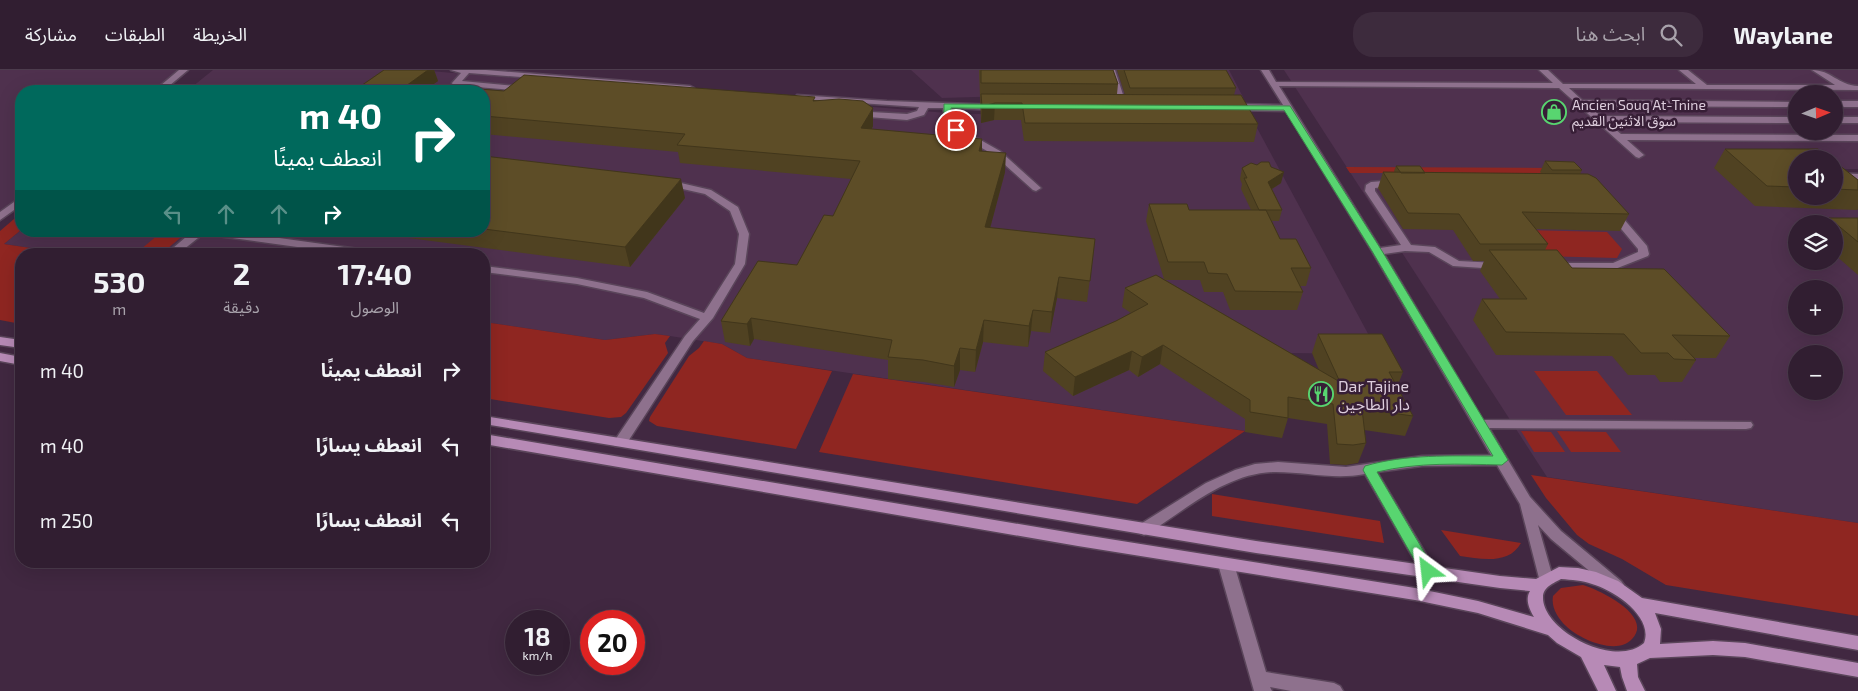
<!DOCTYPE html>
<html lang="ar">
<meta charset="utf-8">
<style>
:root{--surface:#311e31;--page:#3d2b3d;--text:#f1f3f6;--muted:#a8a2ab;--line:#4c3c4d}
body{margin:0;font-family:"Exo 2","Noto Sans Arabic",sans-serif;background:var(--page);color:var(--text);direction:rtl;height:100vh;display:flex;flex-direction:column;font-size:19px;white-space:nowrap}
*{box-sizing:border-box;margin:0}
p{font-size:16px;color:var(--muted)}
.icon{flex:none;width:28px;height:28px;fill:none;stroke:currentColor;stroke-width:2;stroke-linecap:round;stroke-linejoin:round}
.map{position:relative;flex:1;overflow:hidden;direction:ltr}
.sheet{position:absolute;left:15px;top:178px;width:475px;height:320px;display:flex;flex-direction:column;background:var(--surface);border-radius:20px;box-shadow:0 5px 20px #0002,0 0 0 1px var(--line);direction:rtl}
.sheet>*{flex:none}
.guide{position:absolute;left:15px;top:15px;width:475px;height:152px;border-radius:20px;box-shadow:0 5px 20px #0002,0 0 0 1px var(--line);direction:rtl;background:#00695c;color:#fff;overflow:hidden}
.needle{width:32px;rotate:88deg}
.buttons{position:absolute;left:1788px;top:15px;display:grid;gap:10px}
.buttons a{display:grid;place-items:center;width:55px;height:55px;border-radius:50%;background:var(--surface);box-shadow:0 5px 20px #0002,0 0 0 1px var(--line);font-size:25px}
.speed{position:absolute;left:505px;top:540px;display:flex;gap:10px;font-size:25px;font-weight:700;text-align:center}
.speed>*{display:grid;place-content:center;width:65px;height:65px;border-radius:50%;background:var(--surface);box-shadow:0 5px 20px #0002,0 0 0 1px var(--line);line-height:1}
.speed small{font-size:12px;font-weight:400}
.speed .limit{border:8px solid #d22;background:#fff;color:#111}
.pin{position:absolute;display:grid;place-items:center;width:42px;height:42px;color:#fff;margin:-21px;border:2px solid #fff;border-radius:50%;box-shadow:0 1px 5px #0007}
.me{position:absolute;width:55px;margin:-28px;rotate:330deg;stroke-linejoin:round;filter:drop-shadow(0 0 4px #0008)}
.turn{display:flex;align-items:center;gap:18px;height:105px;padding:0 25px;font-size:22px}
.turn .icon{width:65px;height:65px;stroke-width:2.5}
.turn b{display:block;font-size:35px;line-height:42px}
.lanes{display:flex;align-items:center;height:48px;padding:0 25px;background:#0003;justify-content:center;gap:25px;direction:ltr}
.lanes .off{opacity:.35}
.eta{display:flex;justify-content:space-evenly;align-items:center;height:85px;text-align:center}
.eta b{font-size:30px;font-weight:700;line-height:35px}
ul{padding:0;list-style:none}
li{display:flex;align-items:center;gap:15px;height:75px;padding:0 25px}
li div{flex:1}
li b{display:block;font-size:19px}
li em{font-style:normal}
header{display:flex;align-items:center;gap:30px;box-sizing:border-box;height:70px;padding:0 25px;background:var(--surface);border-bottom:1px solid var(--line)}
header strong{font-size:24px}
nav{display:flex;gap:28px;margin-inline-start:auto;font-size:18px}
.search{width:350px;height:45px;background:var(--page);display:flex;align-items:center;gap:12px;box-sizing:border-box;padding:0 18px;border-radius:20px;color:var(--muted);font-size:19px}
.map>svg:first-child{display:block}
.built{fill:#4f314e;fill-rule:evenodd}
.green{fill:#8f2621}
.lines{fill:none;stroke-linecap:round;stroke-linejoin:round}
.minor-casing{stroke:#5a455a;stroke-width:3}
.major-casing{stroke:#5a455a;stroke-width:3}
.minor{fill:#8e718d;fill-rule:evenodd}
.major{fill:#b78ab6;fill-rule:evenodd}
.wall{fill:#504222}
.shaded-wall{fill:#41361b}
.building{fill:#5d4d27;stroke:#41361b}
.route{fill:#58d570;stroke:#398a49}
.labels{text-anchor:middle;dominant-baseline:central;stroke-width:5;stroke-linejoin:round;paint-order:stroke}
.far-poi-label{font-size:14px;fill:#ddcddc;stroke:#371e36;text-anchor:start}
.poi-label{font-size:16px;fill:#ddcddc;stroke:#371e36;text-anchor:start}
</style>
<header>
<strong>Waylane</strong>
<div class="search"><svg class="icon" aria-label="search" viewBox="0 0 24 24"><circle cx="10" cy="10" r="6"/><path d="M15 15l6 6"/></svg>ابحث هنا</div>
<nav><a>الخريطة</a><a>الطبقات</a><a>مشاركة</a></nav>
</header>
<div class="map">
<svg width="1858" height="621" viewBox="0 0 1858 621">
<rect width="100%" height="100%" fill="#412841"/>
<path class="built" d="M0,0H183L158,21H21V134L0,152Z
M213,0H417L960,44L1250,45L1379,284L1289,283L1245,349V361L747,288L722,274L670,266L655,264L605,270L484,252V184H49L44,180L4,174L21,160V161H484V21H187Z
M911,0H1229L1243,27H1158L1134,23H1110L942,28Z
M1284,0H1858V99H1834V89H1796V126H1834V121L1858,140V453L1547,407ZM1796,24H1834V61H1796ZM1796,154H1834V191H1796ZM1796,219H1834V256H1796ZM1796,284H1834V321H1796Z"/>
<path class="green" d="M1346,97L1552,98L1541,102L1544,106L1521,111L1394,102L1395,103H1350Z
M21,143V160L4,174L44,180L49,184H21V254L0,250V161Z
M1520,160L1607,162L1622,179L1617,188L1539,186Z
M158,165L180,168L161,184H135Z
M484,252L605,270L655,264L670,266L665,273L668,283L626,343L621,347L609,348L484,328Z
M704,271L722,274L747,288L832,301L796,379L657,356L649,351L650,347L689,286L699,278Z
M1534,301H1597L1632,345H1566Z
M853,304L1245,361L1137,434L819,382Z
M1521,361L1551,362L1565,382H1534Z
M1557,361L1606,362L1621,382H1571Z
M1531,405L1858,453V546L1666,515L1622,489L1589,474L1577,465L1546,428Z
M1212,424L1380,451L1384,473L1212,446Z
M1441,460L1521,473C1509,495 1481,489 1460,486Z
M1583,515C1600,520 1654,546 1632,569C1617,586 1579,569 1566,556C1558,548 1551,538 1553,526L1561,518Z"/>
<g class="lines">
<defs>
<path id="minor" d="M179,0H188L163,21H154Z
M451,0H486L690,16L694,18L690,20L469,3L462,11L527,17L528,19L524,21L453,15L452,13L461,3Z
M1107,0H1115L1127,37L1126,39L1119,37Z
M1261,0H1269L1276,12L1553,13L1539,0H1548L1563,14H1696L1679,0H1688L1707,15H1835L1812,0C1831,0 1838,15 1858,16V20L1569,18L1582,30L1796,32V37L1588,36L1601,46L1796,47V53L1606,52L1621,64L1858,65V71L1627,70L1644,85L1639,88L1636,87L1559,18L1279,16L1380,178L1401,175L1365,121L1366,115L1371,112L1396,110L1399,111V115L1375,118V121L1411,175L1435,177L1459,191L1497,193L1502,196L1497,199L1453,196L1429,182L1405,181L1384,184L1483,350L1751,352L1753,355L1751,358L1746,359L1489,358L1530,427L1561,461L1621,511L1624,515L1621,519L1616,521L1611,519L1551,469L1538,455L1553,508L1550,512L1545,514L1540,512L1520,434L1497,395L1422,396L1377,402L1436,501L1433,505L1428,507L1423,505L1365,404C1334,410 1306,402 1276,402C1229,402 1187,438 1149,463L1144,465L1139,463L1137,459L1139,455L1206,413L1235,400L1255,394L1278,392L1346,397L1422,386L1491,385L1372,181L1286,41L1232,40L1228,37L1232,34L1283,35Z
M797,25L887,31L1000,35L1001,37L997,40L952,38L954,55L1000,81L1041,118L1036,121L1033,120L994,85L947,58L943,38H928L924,45L907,50L855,46L851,43L852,41L907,44L917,41L919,37L800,29L796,27Z
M1834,31H1858V37H1834Z
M1834,47H1858V53H1834Z
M1834,103L1858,104V110L1834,109Z
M668,110L711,120L738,137L749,164L745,194L713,248L693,271L625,376H615L613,373L615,370L685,266L700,249L644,228L577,214L484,202V196L577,208L647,222L704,243L735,194L739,164L730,141L705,124L665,115V111Z
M21,127V135L0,150V142Z
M1612,139L1616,140L1647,176L1649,184L1648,186L1615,199L1551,198L1550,196L1555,193H1613L1638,182V179L1607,142Z
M193,161H229L373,181L378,184H348L203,164L178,184H166Z
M1226,488L1231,490L1234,494L1266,602L1334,613L1340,616L1343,621H1291L1270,617L1272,621H1254L1218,494L1221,490Z"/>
<path id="major" d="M0,267L21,270V278L0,275Z
M0,283L21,287V295L0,291Z
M484,346L1256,471L1500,506L1536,509L1559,497L1578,498L1596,502L1618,511L1642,528L1858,566V580L1655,543L1661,559L1660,574L1713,571L1745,573L1858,593V607L1745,587L1713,585L1650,588L1637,594L1638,607L1645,621H1627L1622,607L1620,597L1604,595L1616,621H1598L1581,587L1557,573L1548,565L1478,543L1415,530L1078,476L484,374V364L1078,464L1415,518L1478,531L1534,547C1529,539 1525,529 1530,521L1500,518L1256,483L484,354ZM1561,509C1572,510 1582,510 1592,514C1614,520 1654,547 1644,573C1615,599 1542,560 1543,527C1543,517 1554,513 1561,509Z"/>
</defs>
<use href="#minor" class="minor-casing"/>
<use href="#major" class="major-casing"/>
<use href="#minor" class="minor"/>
<use href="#major" class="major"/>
</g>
<path class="wall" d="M384,0H434L438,11L432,15L504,21L815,30L873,56L872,59L982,81L1005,102L990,158L1095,169L1087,232L1057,228L1050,263L1031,261L1028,277L983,272L975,302L960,300L954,317L924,312L888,309V290L754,269L750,276L725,272L721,251L797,195L833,146L851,109L680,93L678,82L484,64V21H355V20Z
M979,0H1113L1118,14L1117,24L1125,25L1117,0H1226L1236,18L1234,25L1258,54L1254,72L1024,71L1021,50H994L981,53Z
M1725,79L1796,89V126H1834V91L1858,110V139L1857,140L1755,136L1714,98Z
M484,86L685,128L630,197L355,161H484Z
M1545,91L1582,100L1580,104L1629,144L1620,161L1535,159L1548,174L1545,180L1572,198L1730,266L1716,288H1694L1696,290L1682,312H1660L1655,305H1628L1612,286L1496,285L1473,250L1482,229H1500L1480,201L1484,191H1473L1453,160L1403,159L1378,118L1383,102L1395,103L1394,101L1396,96L1425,103L1542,104L1540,102Z
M1257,95L1271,97L1281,113L1272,119L1282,140L1279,151H1272L1280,169L1311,198L1306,216H1300L1303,222L1297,240H1230L1223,222H1204L1200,210H1165L1319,300L1312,283L1318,264L1403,302L1397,317L1413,346L1405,366L1364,360L1366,373L1358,393L1346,395L1330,394L1327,354L1288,348L1282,368L1245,362V349L1160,294L1138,307L1129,300L1073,326L1043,301L1045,282L1116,251L1131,243L1122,237L1125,218L1164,209L1146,151L1149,134L1189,140H1251L1241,119L1242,114L1240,109L1242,98Z
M1829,148H1858V205L1834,184V154H1825Z"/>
<path class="shaded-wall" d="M428,0H434L438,11L424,21H399Z
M995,33L994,50L981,53L982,36Z
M873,38V56L862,77L861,58Z
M982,69V87L979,81Z
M1006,83L1005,102L985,177V157Z
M1284,102L1281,113L1265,123L1268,112Z
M681,109L685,128L630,197L625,177Z
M1059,207L1057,228L1050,263L1052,242Z
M1033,240L1031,261L1028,277L1029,256Z
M751,248L754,269L750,276L747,254Z
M984,250L983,272L975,302L976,280Z
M1163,275L1160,294L1138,307L1142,287Z
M960,278V300L954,317V296Z
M1132,281L1129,300L1073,326L1075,307Z"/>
<path class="building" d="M384,0H428L399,21H372L355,20Z
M981,0H1113L1118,14L981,13Z
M1124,0H1226L1236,18H1130Z
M524,5L815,27L813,31L839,29L863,31L873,38L861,58L982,69L979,81L1006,83L985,157L1095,169L1090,211L1059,207L1052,242L1033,240L1029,256L984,250L976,280L960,278L954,296L923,290L888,287L892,270L751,248L747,254L721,251L758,191L797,195L824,145L833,146L860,91L677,75L685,64L484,46V21H421L430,15L504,21Z
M981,24L1241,25L1258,54L1025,53L1022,33H995L982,36Z
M1725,79H1818L1830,89H1796V117L1767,116Z
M484,86L681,109L625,177L484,159Z
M1545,91L1574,92L1582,100H1552Z
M1834,91L1858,110V120L1834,119Z
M1261,92H1269L1271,97L1284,102L1268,112L1282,140H1259L1244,108H1247L1242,98L1251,93L1257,95Z
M1396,96H1420L1425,103H1401Z
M1383,102L1588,104L1596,108L1629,144L1522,142L1548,174H1480L1459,144L1408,143Z
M1149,134H1187L1189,140H1266L1280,169H1296L1311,198H1291L1303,222L1235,221L1227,204L1208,203L1204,192H1168Z
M1829,148H1858V172Z
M1489,180H1557L1572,198L1664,199L1730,266L1672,265L1696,290L1674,289L1668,283H1641L1624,264L1506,262L1482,229H1527Z
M1156,205L1340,312L1318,264H1382L1403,302H1389L1413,346L1362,339L1366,373L1353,375L1337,374L1333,334L1288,327V348L1250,342V330L1163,275L1142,287L1132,281L1075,307L1045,282L1116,251L1148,234L1125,218Z"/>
<path class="route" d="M944,34L1290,36L1382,181L1508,390L1502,395C1460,394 1418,392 1377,402L1433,497L1435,501L1433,505L1428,506L1423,505L1363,400L1365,396C1406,384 1450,386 1493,386L1372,181L1284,40L951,38L952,53L960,60L956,63L944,54Z"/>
<defs>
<symbol id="shop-ring" viewBox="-11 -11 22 22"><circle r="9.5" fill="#371e36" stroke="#58d570" stroke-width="1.5"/><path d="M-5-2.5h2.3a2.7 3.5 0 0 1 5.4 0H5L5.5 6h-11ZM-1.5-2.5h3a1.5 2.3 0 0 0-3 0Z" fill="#58d570"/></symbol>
<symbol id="restaurant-ring" viewBox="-11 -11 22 22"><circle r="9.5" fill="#371e36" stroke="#58d570" stroke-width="1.5"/><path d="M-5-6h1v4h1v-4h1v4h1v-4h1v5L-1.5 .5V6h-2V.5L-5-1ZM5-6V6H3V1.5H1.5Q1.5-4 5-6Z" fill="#58d570"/></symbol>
</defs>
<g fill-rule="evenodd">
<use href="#shop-ring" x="1540" y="28" width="28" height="28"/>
<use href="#restaurant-ring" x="1307" y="310" width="28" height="28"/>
</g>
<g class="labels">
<g class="far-poi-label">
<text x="1572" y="34">Ancien Souq At-Tnine<tspan x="1572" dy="16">سوق الاثنين القديم</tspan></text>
</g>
<g class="poi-label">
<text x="1338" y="315">Dar Tajine<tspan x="1338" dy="18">دار الطاجين</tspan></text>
</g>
</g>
</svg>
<div class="buttons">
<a><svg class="needle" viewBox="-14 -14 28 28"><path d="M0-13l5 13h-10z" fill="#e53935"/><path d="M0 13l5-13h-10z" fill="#a8a2ab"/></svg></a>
<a><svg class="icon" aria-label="sound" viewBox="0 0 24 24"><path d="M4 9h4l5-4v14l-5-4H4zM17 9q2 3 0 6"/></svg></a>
<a><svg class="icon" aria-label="layers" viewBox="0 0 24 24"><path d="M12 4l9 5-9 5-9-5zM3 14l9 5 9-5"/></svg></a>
<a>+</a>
<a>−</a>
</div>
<div class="speed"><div>18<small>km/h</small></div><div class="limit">20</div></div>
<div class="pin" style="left:956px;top:60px;background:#d93025"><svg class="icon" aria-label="arrive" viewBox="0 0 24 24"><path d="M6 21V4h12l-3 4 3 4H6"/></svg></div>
<svg class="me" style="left:1428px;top:501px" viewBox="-20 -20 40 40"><path d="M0-17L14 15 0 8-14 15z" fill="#58d570" stroke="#fff" stroke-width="4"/></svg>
<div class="guide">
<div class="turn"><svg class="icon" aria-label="right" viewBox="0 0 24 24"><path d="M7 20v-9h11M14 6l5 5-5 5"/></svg><div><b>40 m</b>انعطف يمينًا</div></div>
<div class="lanes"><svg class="icon off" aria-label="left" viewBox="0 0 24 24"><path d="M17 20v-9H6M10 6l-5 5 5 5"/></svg><svg class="icon off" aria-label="ahead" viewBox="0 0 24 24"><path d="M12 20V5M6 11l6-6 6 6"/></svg><svg class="icon off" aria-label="ahead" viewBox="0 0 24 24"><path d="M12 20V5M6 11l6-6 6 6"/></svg><svg class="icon" aria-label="right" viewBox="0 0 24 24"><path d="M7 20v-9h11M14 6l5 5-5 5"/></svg></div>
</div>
<section class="sheet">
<div class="eta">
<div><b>17:40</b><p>الوصول</p></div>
<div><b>2</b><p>دقيقة</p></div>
<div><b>530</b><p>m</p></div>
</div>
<ul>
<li><svg class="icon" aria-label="right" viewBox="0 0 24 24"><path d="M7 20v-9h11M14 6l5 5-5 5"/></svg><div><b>انعطف يمينًا</b></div><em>40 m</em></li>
<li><svg class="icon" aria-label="left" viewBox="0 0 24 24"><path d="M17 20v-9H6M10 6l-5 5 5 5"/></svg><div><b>انعطف يسارًا</b></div><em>40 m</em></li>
<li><svg class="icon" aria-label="left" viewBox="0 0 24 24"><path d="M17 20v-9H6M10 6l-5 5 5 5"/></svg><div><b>انعطف يسارًا</b></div><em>250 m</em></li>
</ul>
</section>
</div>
